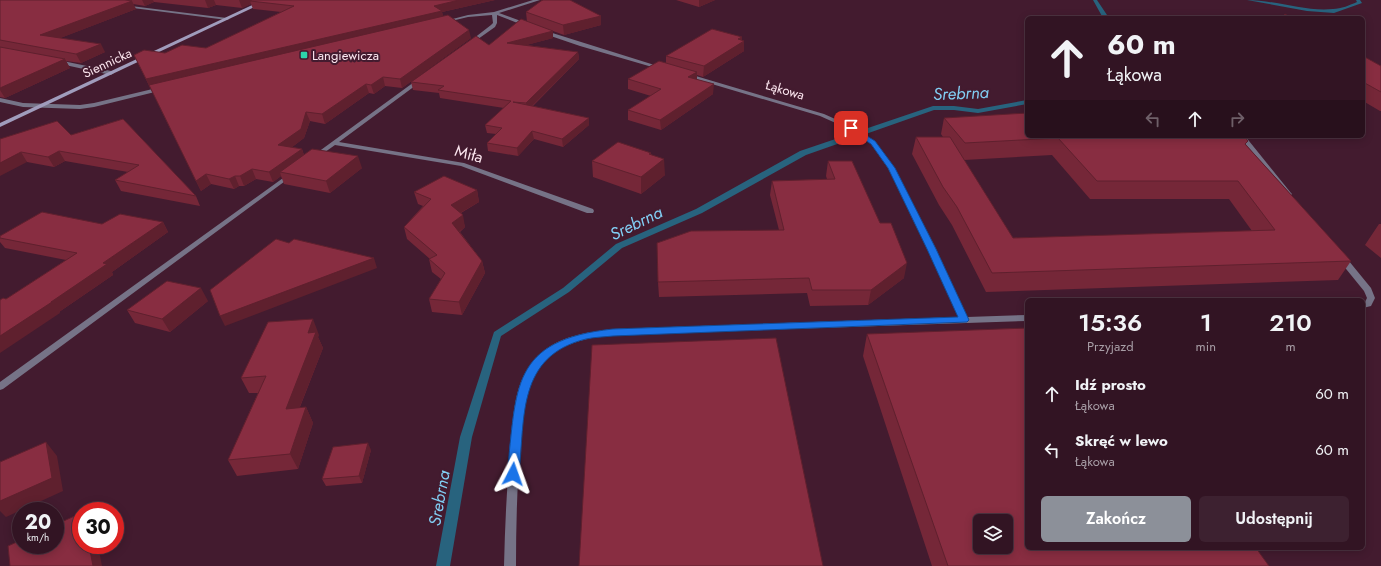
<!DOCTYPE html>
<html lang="pl">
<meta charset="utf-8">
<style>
:root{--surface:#321423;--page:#3d2130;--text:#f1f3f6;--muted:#a89ea6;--line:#4d3341;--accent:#8c9099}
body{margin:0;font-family:Jost,sans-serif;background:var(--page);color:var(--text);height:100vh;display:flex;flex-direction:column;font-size:15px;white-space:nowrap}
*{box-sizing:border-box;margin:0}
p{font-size:13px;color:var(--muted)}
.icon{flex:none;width:22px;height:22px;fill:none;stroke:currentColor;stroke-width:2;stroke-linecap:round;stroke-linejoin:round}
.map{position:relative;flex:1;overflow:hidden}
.drawer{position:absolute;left:1025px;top:298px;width:340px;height:252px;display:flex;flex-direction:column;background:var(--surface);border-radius:6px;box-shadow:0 2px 10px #0003,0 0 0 1px var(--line)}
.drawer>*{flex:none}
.guide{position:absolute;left:1025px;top:16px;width:340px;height:122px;border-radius:6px;box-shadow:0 2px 10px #0003,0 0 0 1px var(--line);background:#321423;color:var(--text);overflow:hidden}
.buttons{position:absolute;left:973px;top:514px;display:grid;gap:8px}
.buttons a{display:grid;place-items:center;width:40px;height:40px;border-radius:6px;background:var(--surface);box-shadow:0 2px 10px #0003,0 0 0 1px var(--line);font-size:20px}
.speed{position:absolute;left:12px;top:502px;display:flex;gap:8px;font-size:20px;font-weight:700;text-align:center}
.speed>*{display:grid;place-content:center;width:52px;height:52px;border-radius:50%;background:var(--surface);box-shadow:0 2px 10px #0003,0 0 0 1px var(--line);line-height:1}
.speed small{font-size:10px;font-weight:400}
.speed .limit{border:6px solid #d22;background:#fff;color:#111}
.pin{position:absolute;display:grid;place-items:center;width:34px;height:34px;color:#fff;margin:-17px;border-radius:8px;box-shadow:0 2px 6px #0006}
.me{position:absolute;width:44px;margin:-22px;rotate:4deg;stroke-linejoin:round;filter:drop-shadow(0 0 3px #0008)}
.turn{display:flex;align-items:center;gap:14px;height:84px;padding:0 16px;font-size:18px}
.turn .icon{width:52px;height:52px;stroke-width:2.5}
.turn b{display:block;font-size:28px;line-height:34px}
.lanes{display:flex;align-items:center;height:38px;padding:0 16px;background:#0003;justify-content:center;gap:20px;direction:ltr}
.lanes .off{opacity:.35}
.eta{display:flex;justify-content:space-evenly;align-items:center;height:68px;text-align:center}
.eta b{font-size:24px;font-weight:600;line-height:28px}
.action{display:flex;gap:8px;margin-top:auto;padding:8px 16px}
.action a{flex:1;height:46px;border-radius:6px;background:var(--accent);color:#fff;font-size:16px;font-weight:600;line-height:46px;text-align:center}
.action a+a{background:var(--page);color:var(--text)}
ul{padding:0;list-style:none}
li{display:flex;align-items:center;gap:12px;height:56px;padding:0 16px}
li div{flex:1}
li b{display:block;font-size:15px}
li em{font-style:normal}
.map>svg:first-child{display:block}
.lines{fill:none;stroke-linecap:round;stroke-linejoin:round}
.stream{fill:#28637e;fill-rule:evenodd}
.minor{fill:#767387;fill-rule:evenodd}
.secondary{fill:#a09cbc;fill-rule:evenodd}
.wall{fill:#752738;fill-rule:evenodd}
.shaded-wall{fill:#5f202e}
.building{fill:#882d41;stroke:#5f202e;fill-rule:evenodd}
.route{fill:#1a73e8;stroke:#114b97}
.poi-dot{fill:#2dd5ab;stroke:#431b2f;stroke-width:1.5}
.labels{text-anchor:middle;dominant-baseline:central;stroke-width:4;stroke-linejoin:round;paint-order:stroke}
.far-poi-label{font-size:13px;fill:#fce6ef;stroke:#431b2f;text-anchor:start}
.far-street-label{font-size:13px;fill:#fce6ef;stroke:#431b2f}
.street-label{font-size:16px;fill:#fce6ef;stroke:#431b2f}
.water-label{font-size:17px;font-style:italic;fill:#82cef4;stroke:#431b2f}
</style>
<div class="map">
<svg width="1381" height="566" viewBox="0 0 1381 566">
<rect width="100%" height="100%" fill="#431b2f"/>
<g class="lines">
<path class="stream" d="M1093,0H1097L1109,18H1103Z
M1247,0C1275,0 1306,12 1333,9C1341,9 1350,5 1357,2L1356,0H1360L1362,3L1334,13L1307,11Z
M1027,100V104L978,113L954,110H934L806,155L702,213L622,248L569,292L501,336L472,437L450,566H436L460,437L494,332L563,288L616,244L696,209L800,151L933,106H954L978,109Z"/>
<path class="minor" d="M533,0H540L499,13L529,24V26H525L497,15V23L495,27L471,44H469V42L491,25L493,23L492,15L468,17L443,23L441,22L468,15L494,12Z
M123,5L227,18L229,19L227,20L125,7H123Z
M542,31H546L664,68L659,69L580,46L542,33Z
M58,60L111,71L114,73L111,75L56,63L55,62Z
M685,74H689L824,114L853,127L875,142L894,168L936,249L967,317L1027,315V321L613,335C586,338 560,343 542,364C536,370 532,377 529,385C524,403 523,423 521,442C517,483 516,525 516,566H504C505,524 507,481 511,439C513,420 514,400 521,382C526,370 534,359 544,351C563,335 590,332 613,329L959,317L928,249L888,168L871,144L849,129L820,116L685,76Z
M421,77L424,79L423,80L339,142L464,163L593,209L594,211L593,213H587L461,166L335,145L318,157H314V155Z
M161,87L164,89L163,90L94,107L80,109L23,107L0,102V98L23,103L80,105L94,103Z
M1239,136H1245L1291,193L1292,194L1291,195H1287Z
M290,173L292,174V176L3,389L0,390V382Z
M1338,255H1344L1371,288L1375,298L1371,306L1363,308V302H1365L1367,298L1364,291L1338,259L1337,257Z"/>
<path class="secondary" d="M263,0H269L0,127V123Z"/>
</g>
<path class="wall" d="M0,0H495L442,12L443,16L471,38L402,88L385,86L374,94L369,93L325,124L310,121L304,138L292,147L302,149L304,155L362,168L330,193L284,184L281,176L273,182L256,179L244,186H239L234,189L211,184L201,191L134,55L165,53L206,48L281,12L253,9L251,4L242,8L216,5L208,8L154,2L145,6L133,4L136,9L60,38L105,52L81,63L66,61L70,68L5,98L0,97Z
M676,0H715L699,7Z
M526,12L601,16V25L564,35L553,31V38L526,45L578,52L579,59L533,106L589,118V125L563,147L534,139L518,156L488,151L487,143L496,134L487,133L485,125L504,108L440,98L439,93L413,90L411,82L489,45L527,22Z
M742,37V40L744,41V51L703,77L697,75V80L713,94L661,130L628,120V110L651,96L628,89V79L666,63V56Z
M1363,56L1381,66V111H1380L1363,101Z
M944,118L1246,145L1351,261L1338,280L986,292L952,225L939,205L912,154L916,137H943L941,134ZM1052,155L1090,199H1229L1252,231L1013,238L964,160Z
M123,119L196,196L200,206L121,191L115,180L128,172L65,161L54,167L27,162L0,139L71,135Z
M651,153V154L665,175L641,194L593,177L592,161Z
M828,161L904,278L868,305L810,306L807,293L659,297L658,282L779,230L770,195L772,181L827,179L826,176Z
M477,190L479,202L461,213L465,227L460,232L482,261L485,273L462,315L432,312L429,299L441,279L432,272L429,259H430L407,239L404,227L423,206L418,204L414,192Z
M163,222L168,232L112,272L113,275L59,312L60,313L6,299L66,260L5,248L0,242V236L102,224Z
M1379,224H1381V258L1365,245Z
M208,301L170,332L135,323L127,310Z
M867,334L1269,566H932L863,356Z
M319,335L318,337L323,348L300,407H306L313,423L298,469L237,476L228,460L258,393H249L241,378Z
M371,450L362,483L326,486L322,479Z"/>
<path class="shaded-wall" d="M142,0H153L154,2L145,6Z
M205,0H214L216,5L208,8Z
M239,0H259L250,1L251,4L242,8Z
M459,0H495L442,12L444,19L150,88L146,79L434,6Z
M699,0H715L699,7Z
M132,1L136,9L45,44L40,35Z
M601,16V25L564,35L563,25Z
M469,30L471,38L402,88L400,79Z
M553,31V38L508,50L507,43Z
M742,37V43L744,41V51L703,77L704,66Z
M101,44L105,52L81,63L76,54Z
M578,52L579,59L527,111L526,103Z
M65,59L70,68L5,98L0,90V88Z
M697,72V81L688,77Z
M383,77L385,86L374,94L371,85Z
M366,84L369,93L325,124L322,114Z
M714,84L713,94L661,130L660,120Z
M306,112L310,121L304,138L282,155L278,145Z
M589,118V125L563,147L562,139Z
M532,131L534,139L518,156L517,148Z
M302,149L305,159L280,172L281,176L273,182L269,172Z
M59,151L65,161L54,167L48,157Z
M21,152L27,162L0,176V163Z
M358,156L362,168L330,193L326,181Z
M664,159L665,175L641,194V177Z
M252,169L256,179L244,186L240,176Z
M206,174L211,184L201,191L196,181Z
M235,176L239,186L234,189L229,179Z
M477,190L479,202L453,217L451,205Z
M463,215L465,227L455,235L452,223Z
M163,222L168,232L112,272L113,275L59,312L60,313L0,353V336L51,302L103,263Z
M374,258L377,268L225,326L220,316Z
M482,261L485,273L462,315L459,302Z
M907,263L904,278L868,305L871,290Z
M201,288L208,301L170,332L162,319Z
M313,319L319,335L318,337L323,348L293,424L286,409L308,333Z
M306,407L313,423L298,469L290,454Z
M46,442L57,456L63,491L6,517L0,511V501Z
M368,443L371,450L362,483L359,476Z
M89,545H98L102,566H93Z"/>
<path class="building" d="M0,0H125L132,1L40,35L101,44L76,54L0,40Z
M252,0H459L434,6L442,11L146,79L134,55L144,50L165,53L182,45L206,48L294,6L250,1Z
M543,0H570L601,16L563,25L526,12L541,1Z
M1285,14L1291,18H1282Z
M448,15L469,30L400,79L383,77L371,85L366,84L322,114L306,112L301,129L278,145L302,149L269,172L252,169L240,176H235L229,179L206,174L196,181L149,85Z
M521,19L553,31L507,43L578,52L526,103L513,102L589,118L562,139L532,131L517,148L487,143L502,128L485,125L511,101L438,90L444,86L411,82L476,36L489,45Z
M712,29L742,37L738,39L744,41L704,66L666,56Z
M0,47L65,59L0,88Z
M1363,56L1381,66V92L1363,82Z
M659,61L697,72L688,77L714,84L660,120L628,110L661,89L628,79Z
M1027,113V136H1244L1248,141L1245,144L1351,261L992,273L957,207L943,187L916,137H950L1013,238L1275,230L1238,181H1097L1058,138L965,143L944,118Z
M123,119L196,196L115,180L139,165L59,151L48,157L21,152L0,163V139L57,121L71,135Z
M618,142L651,153L649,154L664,159L641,177L592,161Z
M312,149L358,156L326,181L280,172Z
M828,161H852L880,223H891L907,263L871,290H812L809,278L658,282L657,243L691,231L784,230L772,181L835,179Z
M444,176L477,190L451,205L463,215L452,223L482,261L459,302L429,299L445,273L429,259L437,255L404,227L431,199L414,192Z
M42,212L102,224L120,214L163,222L103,263L107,264L51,302H52L0,336V300L3,298L6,299L77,253L0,238V236Z
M276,239L289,243L294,239L374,258L220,316L210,290Z
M167,281L201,288L162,319L127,310Z
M313,319L308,333L316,332L286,409L306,407L290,454L228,460L266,376L241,378L268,322Z
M1027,328V548H1256L1269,566H948L867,334ZM980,521H1006V547H980Z
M776,338L823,566H579L592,345Z
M46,442L52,478L0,501V462Z
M368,443L359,476L322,479L333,447Z
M81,513V545H89L93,566H10L8,546L21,540V545H55V525Z"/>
<path class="route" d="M851,126L875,141L895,168L936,249L969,320L967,322L613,336C604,337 595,337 586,339C517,356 525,417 519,474L517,477L513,479L509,477L507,474C517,387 510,340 613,329L958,317L927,249L888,168L871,144L848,129V127Z"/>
<rect class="poi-dot" x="300" y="51" width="8" height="8" rx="2"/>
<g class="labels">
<g class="far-poi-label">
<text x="312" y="55">Langiewicza</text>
</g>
<g class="far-street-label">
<text transform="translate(107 63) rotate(-25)">Siennicka</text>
<text transform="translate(785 90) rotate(16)">Łąkowa</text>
</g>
<g class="street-label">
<text transform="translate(469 154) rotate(16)">Miła</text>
</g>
<g class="water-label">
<text transform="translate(961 93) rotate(-2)">Srebrna</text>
<text transform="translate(636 223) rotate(-26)">Srebrna</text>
<text transform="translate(439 498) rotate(-80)">Srebrna</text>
</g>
</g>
</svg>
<div class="buttons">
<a><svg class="icon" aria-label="layers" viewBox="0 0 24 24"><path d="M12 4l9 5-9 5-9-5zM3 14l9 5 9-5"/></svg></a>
</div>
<div class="speed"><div>20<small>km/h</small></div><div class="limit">30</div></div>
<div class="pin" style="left:851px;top:128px;background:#d93025"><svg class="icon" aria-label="arrive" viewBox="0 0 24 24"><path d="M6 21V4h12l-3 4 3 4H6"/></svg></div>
<svg class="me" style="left:513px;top:474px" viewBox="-20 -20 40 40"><path d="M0-17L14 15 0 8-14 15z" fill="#1a73e8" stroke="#fff" stroke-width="4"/></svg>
<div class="guide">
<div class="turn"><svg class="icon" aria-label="ahead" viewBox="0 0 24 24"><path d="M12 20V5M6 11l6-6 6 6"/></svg><div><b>60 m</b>Łąkowa</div></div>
<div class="lanes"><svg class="icon off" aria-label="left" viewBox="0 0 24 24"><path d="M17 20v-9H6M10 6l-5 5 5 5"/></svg><svg class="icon" aria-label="ahead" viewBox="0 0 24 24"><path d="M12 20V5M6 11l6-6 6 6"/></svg><svg class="icon off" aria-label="right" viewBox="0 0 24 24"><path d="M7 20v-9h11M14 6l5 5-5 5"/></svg></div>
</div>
<section class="drawer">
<div class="eta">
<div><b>15:36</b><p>Przyjazd</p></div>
<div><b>1</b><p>min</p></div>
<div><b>210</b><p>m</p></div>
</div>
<ul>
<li><svg class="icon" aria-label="ahead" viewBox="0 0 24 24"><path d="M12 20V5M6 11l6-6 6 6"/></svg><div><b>Idź prosto</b><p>Łąkowa</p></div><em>60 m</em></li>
<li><svg class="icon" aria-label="left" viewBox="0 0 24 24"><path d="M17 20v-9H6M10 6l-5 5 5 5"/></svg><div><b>Skręć w lewo</b><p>Łąkowa</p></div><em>60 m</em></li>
</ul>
<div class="action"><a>Zakończ</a><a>Udostępnij</a></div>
</section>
</div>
